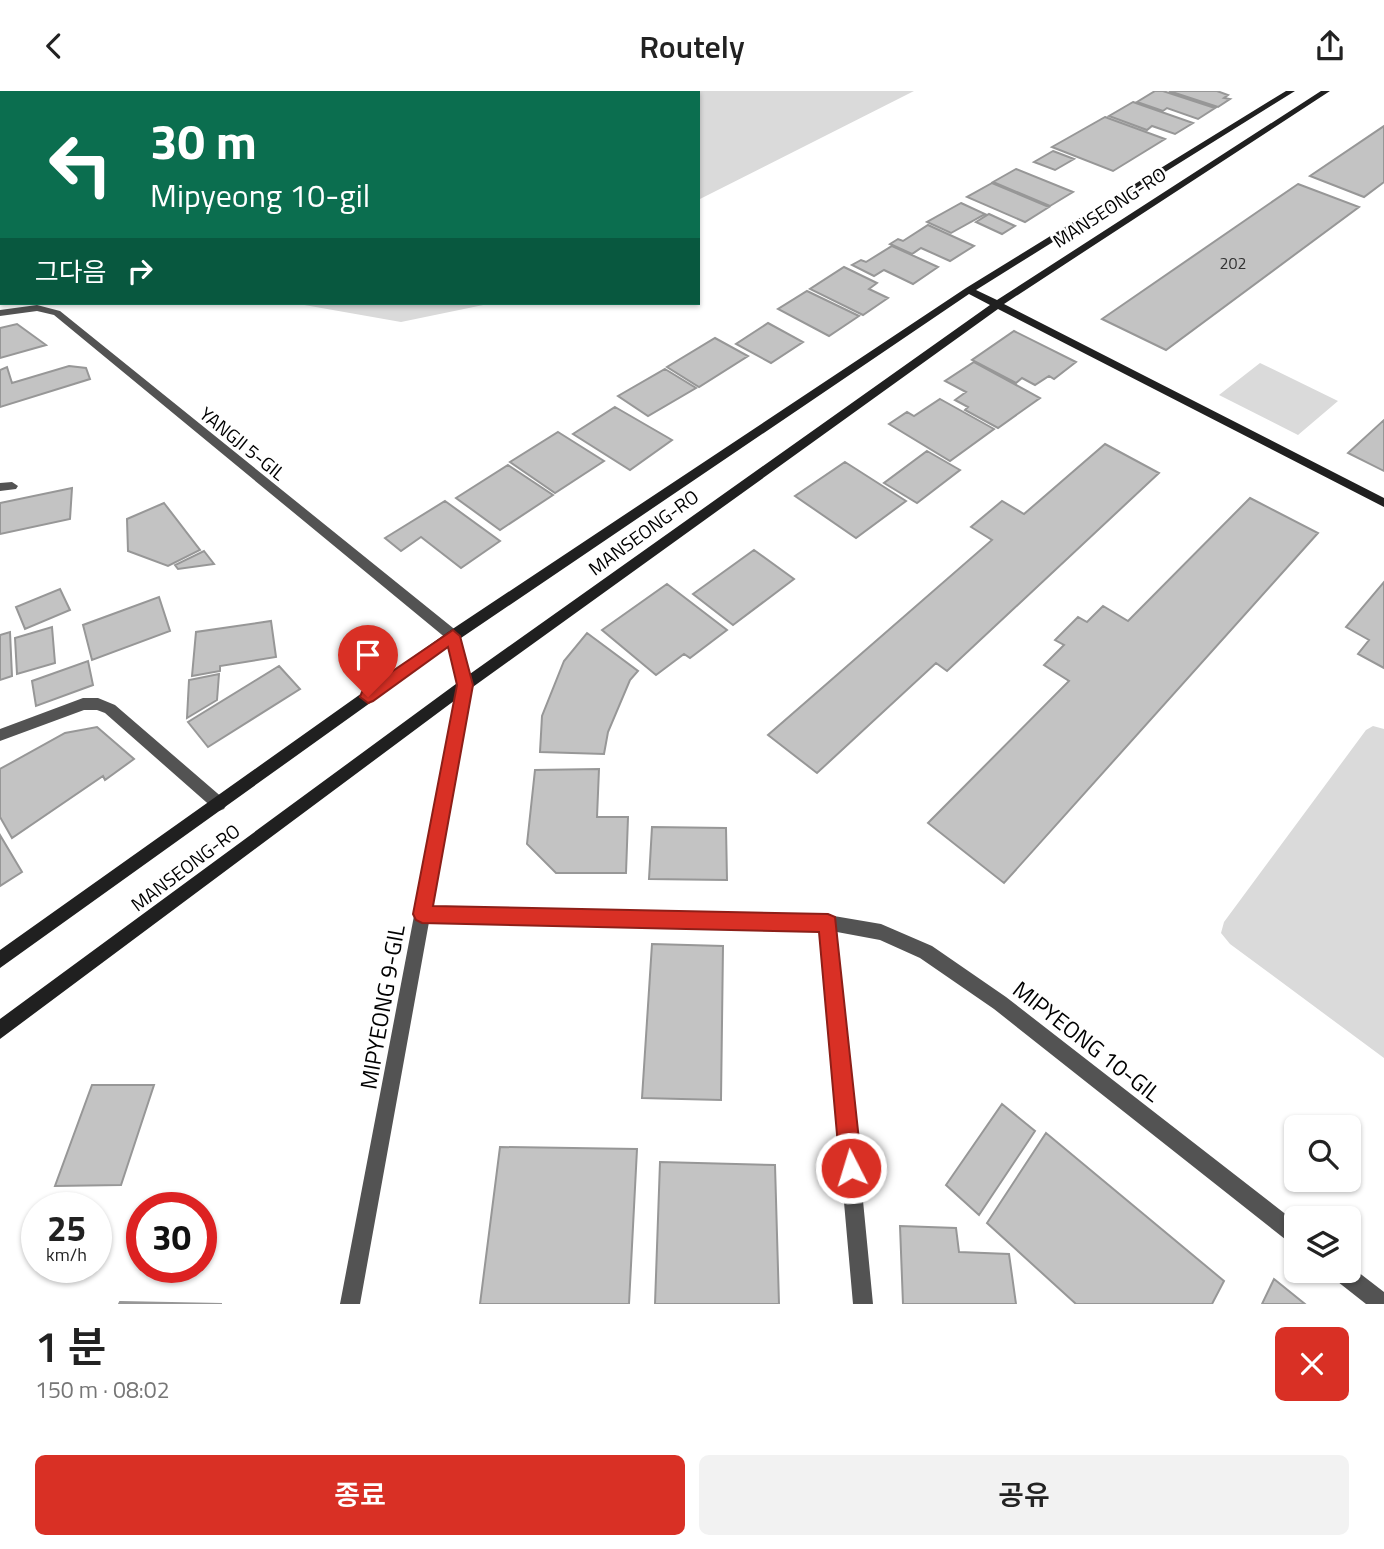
<!DOCTYPE html>
<html lang="ko">
<meta charset="utf-8">
<style>
:root{--surface:#fff;--page:#f2f2f2;--text:#222;--muted:#767676;--accent:#d93025}
body{margin:0;font-family:"Titillium Web","Noto Sans KR",sans-serif;background:var(--page);color:var(--text);height:100vh;display:flex;flex-direction:column;font-size:26px;white-space:nowrap}
*{box-sizing:border-box;margin:0}
p{font-size:23px;color:var(--muted)}
.icon{flex:none;width:38px;height:38px;fill:none;stroke:currentColor;stroke-width:2;stroke-linecap:round;stroke-linejoin:round}
.map{position:relative;height:1213px;overflow:hidden}
.panel{display:flex;flex-direction:column;background:var(--surface);flex:1}
.panel>*{flex:none}
.hud{position:absolute;left:0px;top:0px;width:700px;height:214px;box-shadow:0 2px 5px #0004;background:#0b6e4f;color:#fff;overflow:hidden}
.buttons{position:absolute;left:1284px;top:1024px;display:grid;gap:14px}
.buttons a{display:grid;place-items:center;width:77px;height:77px;border-radius:10px;background:var(--surface);box-shadow:0 2px 5px #0004;font-size:35px}
.speed{position:absolute;left:21px;top:1101px;display:flex;gap:14px;font-size:35px;font-weight:700;text-align:center}
.speed>*{display:grid;place-content:center;width:91px;height:91px;border-radius:50%;background:var(--surface);box-shadow:0 2px 5px #0004;line-height:1}
.speed small{font-size:18px;font-weight:400}
.speed .limit{border:10px solid #d22;background:#fff;color:#111}
.pin{position:absolute;display:grid;place-items:center;width:60px;height:60px;color:#fff;margin:-72px -30px;border-radius:50% 50% 50% 0;rotate:-45deg;box-shadow:0 0 7px #0007}
.pin .icon{rotate:45deg}
.me{position:absolute;width:77px;margin:-38px;rotate:355deg;stroke-linejoin:round;filter:drop-shadow(0 0 5px #0008)}
.turn{display:flex;align-items:center;gap:24px;height:147px;padding:0 35px;font-size:32px}
.turn .icon{width:91px;height:91px;stroke-width:2.5}
.turn b{display:block;font-size:49px;line-height:60px}
.then{display:flex;align-items:center;height:66px;padding:0 35px;background:#0003;gap:14px;font-size:26px}
.round{display:grid;place-items:center;flex:none;width:74px;height:74px;border-radius:10px;background:var(--page)}
.overview{display:flex;align-items:center;justify-content:space-between;height:119px;padding:0 35px}
h1{font-size:42px;font-weight:600;line-height:52px}
.primary-button{display:flex;gap:14px;margin-top:auto;padding:14px 35px}
.primary-button a{flex:1;height:80px;border-radius:10px;background:var(--accent);color:#fff;font-size:28px;font-weight:600;line-height:80px;text-align:center}
.primary-button a+a{background:var(--page);color:var(--text)}
header{display:flex;justify-content:space-between;align-items:center;height:91px;padding:0 35px;background:var(--surface);font-size:32px;font-weight:600}
.map>svg:first-child{display:block}
.green{fill:#dadada}
.building{fill:#c3c3c3;stroke:#979797;stroke-width:2}
.lines{fill:none;stroke-linecap:round;stroke-linejoin:round}
.path{stroke:#757575;stroke-width:2.5;stroke-dasharray:1 2;stroke-linecap:butt}
.lane{fill:#535353;fill-rule:evenodd}
.street{fill:#535353;fill-rule:evenodd}
.secondary{fill:#202020;fill-rule:evenodd}
.route{fill:#d93025;stroke:#8d1f18;stroke-width:2}
.labels{text-anchor:middle;dominant-baseline:central;stroke-width:5;stroke-linejoin:round;paint-order:stroke}
.number-label{font-size:16px;fill:#313131}
.street-label{font-size:19px;fill:#000;stroke:#fff}
.near-street-label{font-size:23px;fill:#000;stroke:#fff}
</style>
<header><svg class="icon" aria-label="back" viewBox="0 0 24 24"><path d="M15 5l-7 7 7 7"/></svg>Routely<svg class="icon" aria-label="share" viewBox="0 0 24 24"><path d="M12 15V3M7 8l5-5 5 5M5 13v7h14v-7"/></svg></header>
<div class="map">
<svg width="1384" height="1213" viewBox="0 0 1384 1213">
<rect width="100%" height="100%" fill="#fff"/>
<path class="green" d="M0,0H914L698,109V2H2V13Z
M293,212H493L401,231Z
M1260,272L1338,310L1298,344L1219,304Z
M1373,635L1384,638V967L1230,853L1221,842L1224,831L1366,639Z"/>
<path class="building" d="M1155,0H1163L1215,17L1198,28L1167,17L1163,20L1137,11Z
M1169,0H1217L1228,4L1224,7L1230,8L1218,16Z
M1133,11L1193,32L1175,43L1152,35L1147,39L1109,25Z
M1105,26L1165,48L1113,80L1052,56Z
M1384,35V91L1364,106L1310,85Z
M1053,60L1074,68L1055,79L1034,71Z
M1016,78L1073,101L1050,115L993,91Z
M992,92L1049,116L1025,131L967,106Z
M1298,93L1359,116L1166,259L1102,228Z
M961,112L985,123L951,142L927,131Z
M989,123L1015,135L1002,143L976,131Z
M928,134L974,155L950,170L921,157L912,163L890,153L898,148L903,150Z
M892,155L938,176L913,193L884,179L874,185L852,174L861,169L866,171Z
M844,176L877,192L869,198L888,207L863,224L810,198Z
M807,200L859,225L829,245L778,218Z
M768,232L803,251L771,272L736,253Z
M17,233L46,254L0,267V237Z
M1014,240L1076,271L1054,288L1049,285L1035,294L1022,287L1016,292L972,269Z
M715,247L748,265L699,296L667,276Z
M974,271L1040,307L998,337L965,319L968,316L955,309L966,301L945,290Z
M69,275L86,277L90,288L0,316V279L7,276L12,292Z
M665,278L696,297L648,325L618,305Z
M940,308L994,338L950,370L889,333L907,321L914,325Z
M615,316L672,349L630,379L573,343Z
M1384,329V380L1348,362Z
M558,341L604,370L555,402L510,371Z
M1105,353L1159,382L947,580L936,572L817,682L768,644L992,449L971,436L1002,410L1024,423Z
M927,360L960,379L917,412L884,392Z
M845,371L906,410L856,447L795,405Z
M508,374L553,404L500,439L456,407Z
M72,397L70,428L0,443V412Z
M1250,407L1318,442L1004,792L928,732L1069,590L1044,574L1064,554L1055,549L1078,526L1087,531L1103,515L1128,530Z
M445,410L500,450L461,477L421,446L401,460L385,447Z
M164,412L200,459L168,475L128,460L127,428Z
M754,459L794,488L733,534L693,503Z
M204,460L214,473L178,478L175,474Z
M1384,491V577L1358,563L1369,549L1346,536Z
M667,493L727,539L690,567L684,563L656,584L602,539Z
M60,498L70,519L25,538L16,516Z
M159,506L170,540L92,569L83,534Z
M271,530L276,566L220,575V580L192,585L196,541Z
M52,536L55,572L17,583L15,547Z
M10,541L12,585L0,589V544Z
M587,542L638,580L630,589L608,641L604,663L540,661L542,625L564,570Z
M88,570L93,594L36,615L32,590Z
M279,575L300,598L208,656L188,631Z
M219,583L217,609L187,627L189,589Z
M97,636L134,668L105,689L103,685L12,747L0,726V678L65,642Z
M599,678L597,726H628L626,782H556L527,753L535,679Z
M652,736L726,737L727,789L649,788Z
M0,744L22,781L0,795Z
M652,853L723,855L721,1009L642,1007Z
M92,994H154L121,1094L55,1095Z
M1002,1013L1035,1040L979,1124L946,1094Z
M1046,1042L1224,1190L1212,1213H1076L987,1132Z
M500,1056L637,1058L629,1213H480Z
M660,1071L775,1074L779,1213H655Z
M900,1135L956,1137L959,1161L1009,1163L1016,1213H903Z
M1274,1188L1305,1213H1262Z
M120,1211L222,1213H119Z"/>
<g class="lines">
<path class="path" d="M436,2L438,0"/>
<path class="lane" d="M12,391L18,395L16,398L0,400V392Z
M83,607H98L115,614L224,708L227,713L224,718L219,720L214,718L105,622L97,619H84L0,650V638Z"/>
<path class="street" d="M37,214L60,220L458,541L472,594L432,815L828,824L881,833L932,855L1006,906L1297,1132V1155L1290,1152L994,918L920,867L880,849L837,841L873,1213H853L820,840L429,831L360,1213H340L458,594L447,548L54,224L37,220L0,225V219Z
M1349,1174L1384,1201V1213H1366L1333,1187L1330,1180H1349Z"/>
<path class="secondary" d="M1286,0H1295L976,199L997,209L1321,0H1330L1004,213L1384,407V416L998,218L470,598L0,948V928L460,590L990,214L969,203L458,549L0,877V859L448,541L966,197Z"/>
</g>
<path class="route" d="M453,539L460,545L473,594L433,815L828,823L835,826L862,1077L858,1085L851,1088L843,1085L840,1077L819,841L422,832L416,829L413,823L457,594L448,556L373,610L368,612L360,606L362,601Z"/>
<g class="labels">
<g class="number-label">
<text x="1233" y="172">202</text>
</g>
<g class="street-label">
<text transform="translate(1109 116) rotate(-33)">MANSEONG-RO</text>
<text transform="translate(243 352) rotate(39)">YANGJI 5-GIL</text>
<text transform="translate(643 441) rotate(-36)">MANSEONG-RO</text>
<text transform="translate(185 776) rotate(-37)">MANSEONG-RO</text>
</g>
<g class="near-street-label">
<text transform="translate(382 916) rotate(-80)">MIPYEONG 9-GIL</text>
<text transform="translate(1087 950) rotate(38)">MIPYEONG 10-GIL</text>
</g>
</g>
</svg>
<div class="buttons">
<a><svg class="icon" aria-label="search" viewBox="0 0 24 24"><circle cx="10" cy="10" r="6"/><path d="M15 15l6 6"/></svg></a>
<a><svg class="icon" aria-label="layers" viewBox="0 0 24 24"><path d="M12 4l9 5-9 5-9-5zM3 14l9 5 9-5"/></svg></a>
</div>
<div class="speed"><div>25<small>km/h</small></div><div class="limit">30</div></div>
<div class="pin" style="left:368px;top:606px;background:#d93025"><svg class="icon" aria-label="arrive" viewBox="0 0 24 24"><path d="M6 21V4h12l-3 4 3 4H6"/></svg></div>
<svg class="me" style="left:851px;top:1077px" viewBox="-20 -20 40 40"><circle r="17" fill="#d93025" stroke="#fff" stroke-width="3"/><path d="M0-11L8 9 0 5-8 9z" fill="#fff"/></svg>
<div class="hud">
<div class="turn"><svg class="icon" aria-label="left" viewBox="0 0 24 24"><path d="M17 20v-9H6M10 6l-5 5 5 5"/></svg><div><b>30 m</b>Mipyeong 10-gil</div></div>
<div class="then">그다음<svg class="icon" aria-label="right" viewBox="0 0 24 24"><path d="M7 20v-9h11M14 6l5 5-5 5"/></svg></div>
</div>
</div>
<section class="panel">
<div class="overview"><div><h1>1 분</h1><p>150 m · 08:02</p></div><a class="round" style="background:#d93025;color:#fff"><svg class="icon" aria-label="close" viewBox="0 0 24 24"><path d="M6 6l12 12M18 6L6 18"/></svg></a></div>
<div class="primary-button"><a>종료</a><a>공유</a></div>
</section>
